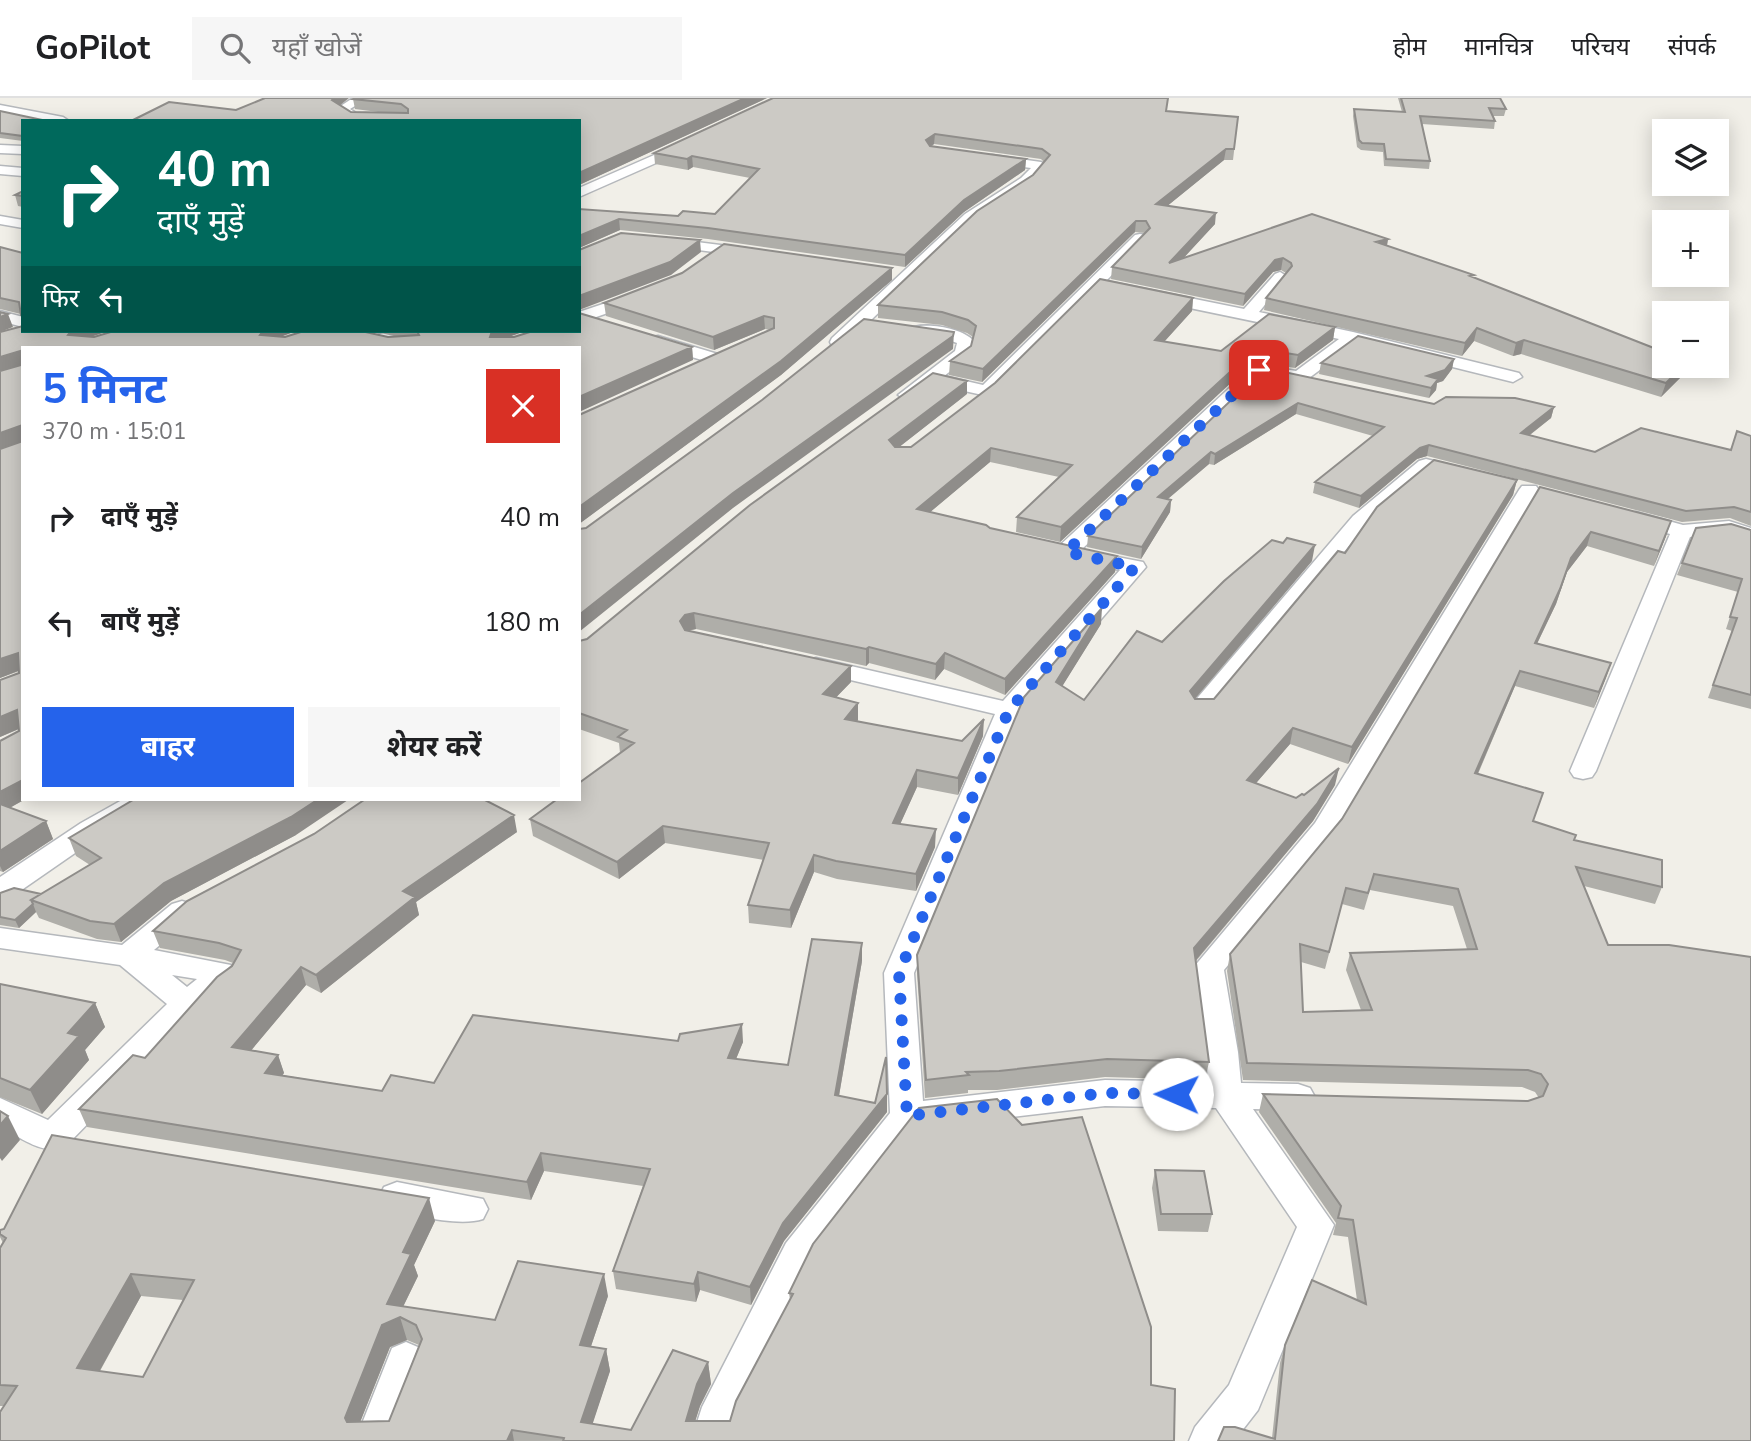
<!DOCTYPE html>
<html lang="hi">
<meta charset="utf-8">
<style>
:root{--surface:#fff;--page:#f6f6f6;--text:#202124;--muted:#757577;--line:#e0e0e0;--accent:#2563eb}
body{margin:0;font-family:"Nunito Sans","Noto Sans Devanagari",sans-serif;background:var(--page);color:var(--text);height:100vh;display:flex;flex-direction:column;font-size:26px;white-space:nowrap}
*{box-sizing:border-box;margin:0}
p{font-size:23px;color:var(--muted)}
.icon{flex:none;width:38px;height:38px;fill:none;stroke:currentColor;stroke-width:2;stroke-linecap:round;stroke-linejoin:round}
.map{position:relative;flex:1;overflow:hidden}
.side{position:absolute;left:21px;top:248px;width:560px;height:455px;display:flex;flex-direction:column;background:var(--surface);border-radius:0px;box-shadow:0 4px 18px #0003}
.side>*{flex:none}
.top-card{position:absolute;left:21px;top:21px;width:560px;height:214px;border-radius:0px;box-shadow:0 4px 18px #0003;background:#00695c;color:#fff;overflow:hidden}
.fabs{position:absolute;left:1652px;top:21px;display:grid;gap:14px}
.fabs a{display:grid;place-items:center;width:77px;height:77px;border-radius:0px;background:var(--surface);box-shadow:0 4px 18px #0003;font-size:35px}
.pin{position:absolute;display:grid;place-items:center;width:60px;height:60px;color:#fff;margin:-30px;border-radius:14px;box-shadow:0 4px 10px #0006}
.me{position:absolute;width:77px;margin:-38px;rotate:271deg;stroke-linejoin:round;filter:drop-shadow(0 0 5px #0008)}
.turn{display:flex;align-items:center;gap:24px;height:147px;padding:0 21px;font-size:32px}
.turn .icon{width:91px;height:91px;stroke-width:2.5}
.turn b{display:block;font-size:49px;line-height:60px}
.then{display:flex;align-items:center;height:66px;padding:0 21px;background:#0003;gap:14px;font-size:26px}
.round{display:grid;place-items:center;flex:none;width:74px;height:74px;border-radius:0px;background:var(--page)}
.overview{display:flex;align-items:center;justify-content:space-between;height:119px;padding:0 21px}
h1{font-size:42px;font-weight:700;line-height:52px;color:var(--accent)}
.primary-button{display:flex;gap:14px;margin-top:auto;padding:14px 21px}
.primary-button a{flex:1;height:80px;border-radius:0px;background:var(--accent);color:#fff;font-size:28px;font-weight:700;line-height:80px;text-align:center}
.primary-button a+a{background:var(--page);color:var(--text)}
ul{padding:0;list-style:none}
li{display:flex;align-items:center;gap:21px;height:105px;padding:0 21px}
li div{flex:1}
li b{display:block;font-size:26px}
li em{font-style:normal}
header{display:flex;align-items:center;gap:42px;box-sizing:border-box;height:98px;padding:0 35px;background:var(--surface);border-bottom:2px solid var(--line)}
header strong{font-size:33px}
nav{display:flex;gap:38px;margin-inline-start:auto;font-size:24px}
.search{width:490px;height:63px;background:var(--page);display:flex;align-items:center;gap:18px;box-sizing:border-box;padding:0 24px;border-radius:0px;color:var(--muted);font-size:26px}
.map>svg:first-child{display:block}
.lines{fill:none;stroke-linecap:round;stroke-linejoin:round}
.street-casing{stroke:#b5b8bc;stroke-width:3}
.street{fill:#fff;fill-rule:evenodd}
.wall{fill:#afaea9;fill-rule:evenodd}
.shaded-wall{fill:#8f8d8a}
.building{fill:#cccac5;stroke:#8f8d8a;stroke-width:2;fill-rule:evenodd}
.route{stroke:#2563eb;stroke-width:12;stroke-dasharray:0 21.6}
</style>
<header>
<strong>GoPilot</strong>
<div class="search"><svg class="icon" aria-label="search" viewBox="0 0 24 24"><circle cx="10" cy="10" r="6"/><path d="M15 15l6 6"/></svg>यहाँ खोजें</div>
<nav><a>होम</a><a>मानचित्र</a><a>परिचय</a><a>संपर्क</a></nav>
</header>
<div class="map">
<svg width="1751" height="1343" viewBox="0 0 1751 1343">
<rect width="100%" height="100%" fill="#f1efe8"/>
<g class="lines">
<defs>
<path id="street" d="M353,0H368L350,11L356,15L402,19L408,23L353,22L336,11Z
M0,7L63,19L69,23H43L0,15Z
M686,43L692,47L690,50L579,99V90Z
M0,47L23,48V56L0,55Z
M992,57L1041,64L1047,68L1031,86L975,122L844,248H832L830,244L832,240L965,116L1021,80L1031,70L987,64V58Z
M0,68L23,70V78L0,76Z
M0,118L23,122V130L0,126Z
M1140,136L1145,137L1147,140L1145,143L1106,183L1244,211L1275,176L1280,174L1288,179L1259,214L1353,234L1519,275L1522,279L1513,284L1356,245L1305,283L1299,284L1263,278L1081,452L1143,464L1146,469L1021,614L914,875L923,1003L1105,982L1208,984L1206,954L1193,870L1315,725L1519,392L1522,388H1536L1539,392L1336,736L1224,872L1238,954L1241,985L1298,986L1310,990L1315,999L1310,1008L1298,1012L1253,1011L1334,1127L1258,1312L1234,1343H1189L1195,1329L1229,1287L1297,1129L1216,1010L1105,1008L917,1030L812,1167L736,1324L731,1343H691L702,1309L786,1145L890,1015L884,875L995,616L808,572L804,567L808,562L816,560L1003,603L1120,472L1074,463L1072,459H1058L1055,454L1058,449L1253,268L1259,267L1296,273L1339,241L1098,191L993,297L987,298L933,286L907,302L898,297L955,253L957,245L946,241L914,237L912,233L914,229C931,225 962,230 974,243L969,259L944,278L983,287L1135,137Z
M665,140L752,151L759,155L752,159L660,147L658,144Z
M639,194L645,196L647,199L645,202L579,225V214Z
M0,213L23,219V229L0,223Z
M389,233H411L409,237L374,250H351L353,246Z
M658,238L721,257L724,261L715,266L652,247L650,243L652,239Z
M1426,361L1470,372L1473,376L1470,380L1463,382L1430,374L1367,426L1211,615L1202,617L1193,615L1190,610L1193,605L1353,418L1419,363Z
M1636,414L1683,427L1729,423L1751,430V444L1727,435L1690,439L1596,673L1592,679L1583,681L1574,679L1570,673L1670,436L1629,424L1626,420L1629,416Z
M122,702H155L152,708L101,737L10,800L0,803V779L81,725Z
M182,803L192,806L197,813L192,820L154,852L236,868L240,876L236,884L198,913L64,1050C42,1057 20,1039 0,1029V1000L48,1022L167,906L120,867L0,850V830L122,847L172,806ZM172,877L197,881L187,889Z
M397,1084L483,1101L488,1111L483,1121C459,1129 409,1117 384,1109L379,1099L384,1089Z
M406,1244L420,1250L426,1262L395,1343H355L392,1250Z"/>
</defs>
<use href="#street" class="street-casing"/>
<use href="#street" class="street"/>
</g>
<path class="wall" d="M355,0H767L579,87L236,12L340,7L351,14L386,15L355,11L353,1Z
M1398,0H1500L1506,11L1504,18H1493L1495,23L1494,31L1422,26L1430,63L1429,71L1384,68L1383,54L1361,52L1357,49L1353,18L1354,11L1402,14Z
M0,13L23,23V43L0,40Z
M1166,13L1238,19L1233,62H1224L1167,108L1215,126L1184,159L1388,141L1387,148L1473,179L1684,276L1661,299L1521,256L1513,258L1474,243L1462,258L1264,212L1266,200L1286,175L1281,172L1273,174L1243,208L1111,181L1112,169L1145,135L1135,134L982,284L949,277L950,263L971,248L973,239L967,235L942,227L878,220V207L1033,77L1044,64L1041,61L934,46L932,48L1026,61L1025,72L964,114L905,169L708,141L620,132L579,150V111L678,118L715,116L750,80L693,69L688,72L655,66L654,55Z
M23,93V109L18,108L15,97Z
M0,149L23,155V222L21,216L0,211Z
M892,182L781,277L579,426V317L770,232L765,231L714,252L606,218L604,205Z
M1193,200L1192,213L1164,244L1221,253L1335,229L1333,242L1295,270L1259,264L1251,266L1060,444L1016,434L1017,419L1059,379L990,364L930,414L990,430L1117,458L1115,474L1005,597L944,571L935,582L869,565L866,568L696,531L688,533L851,568V584L836,599L858,622L857,623L962,643L983,638L958,697L917,689L900,726L935,749L916,793L837,781L814,774L791,830L749,825L748,807L764,762L665,745L619,781L533,738L530,721L620,655L619,645L579,631V543L587,541L967,296L899,349H911Z
M23,233H108L89,239H94L114,233H296L279,239H398L372,233H525L507,239L692,249L693,262L23,250V702L10,710L46,723L53,741L3,774L0,773V643L19,633V631L0,639V582L19,575V573L0,580V234Z
M1454,261L1452,271L1443,283L1437,285L1436,292L1429,300L1319,276L1321,265Z
M1265,270L1434,306L1554,309L1551,320L1530,337L1595,354L1731,352L1737,333L1751,338V428L1730,420L1682,424L1427,358L1417,361L1359,410L1313,395L1315,384L1373,338L1296,316L1214,367L1209,366L1168,401L1171,402L1170,414L1141,461L1087,449L1088,438Z
M1517,382L1513,397L1348,666L1290,646L1256,685L1296,700L1335,687L1313,723L1196,863L1209,964L1205,982L1105,979L997,992H968V995L925,1000L917,875V857L1024,599L1101,526L1062,588L1084,602L1162,544L1312,463L1195,601H1214L1345,455Z
M1540,389L1666,438L1654,468L1587,448L1567,474L1556,506L1537,546L1611,565L1594,610L1515,588L1478,676L1533,723L1574,742L1662,789L1655,806L1584,788L1751,1343H1218L1272,1340L1280,1265L1285,1247L1357,1202L1348,1139L1333,1137L1336,1125L1259,1014L1263,996L1528,1003L1539,1000L1535,994L1522,989L1243,982L1227,873L1230,856L1342,721ZM1370,792L1453,808L1467,851L1350,855L1346,872L1361,912L1303,914L1301,864L1325,871L1342,806L1364,812Z
M1751,432V611L1708,600L1732,533L1726,531L1738,494L1677,477L1682,465Z
M517,734L416,804L419,817L321,895L306,887L251,952L278,957L284,975L282,977L382,993L678,943L743,944L736,961L788,967L862,863L839,998L875,1005L887,996V1014L784,1143L751,1207L700,1192L696,1204L616,1191L613,1173L643,1088L544,1073L531,1102L87,1029L79,1011L145,960L233,865L225,862L160,850L153,833L314,736Z
M296,737L171,803L121,844L97,841L39,820L36,814L19,830L0,827V828V795L41,796L90,767L76,758L69,740Z
M0,886L95,905L105,929L85,952L89,962L42,1016L0,999Z
M1155,1072L1212,1116L1208,1134L1158,1133L1152,1090Z
M435,1123L414,1167L418,1178L403,1209L495,1222L608,1198L591,1248L606,1251L610,1273L592,1326L631,1332L708,1264L711,1286L700,1308L695,1323H730L790,1202L789,1195L1151,1287L1174,1343H0L4,1308H0V1150L3,1145L0,1139V1132ZM141,1198L183,1202L143,1279L100,1273ZM407,1242L419,1247L389,1323L360,1324L390,1249Z"/>
<path class="shaded-wall" d="M334,0H349L334,12L332,2Z
M745,0H767L579,87V75Z
M935,36L934,46L925,52L926,42Z
M1226,51L1224,62L1155,118L1156,106Z
M692,58L693,69L688,72L687,61Z
M1026,61L1025,72L964,114L905,169V157L964,102Z
M1216,115L1215,126L1168,177L1169,165Z
M619,121L620,132L579,150V138Z
M1136,123L1135,134L982,284L983,271Z
M1388,141L1386,152L1376,144Z
M700,142L701,154L671,177L579,212V198Z
M1283,160L1281,172L1273,174L1243,208L1245,196L1275,162Z
M892,170V182L781,277L579,426V409Z
M1193,200L1192,213L1153,256L1155,242Z
M8,216L13,229L0,234V219Z
M764,218L765,231L714,252L713,239Z
M1335,229L1333,242L1295,270L1298,257Z
M1477,230L1474,243L1462,258L1465,245Z
M71,233H108L76,244L68,237Z
M263,233H296L267,244L260,237Z
M492,233H525L495,244L490,239Z
M954,234L953,251L733,410L579,534V517L733,395Z
M1524,242L1521,256L1513,258L1516,245Z
M692,249L693,262L579,314V299Z
M1261,251L1259,264L1251,266L1060,444L1061,429L1253,253Z
M20,253L23,267L0,274V259Z
M1454,261L1452,271L1443,283L1437,285L1436,292L1429,300L1431,290L1434,286L1425,289L1427,278Z
M1683,268H1686L1684,276L1661,299L1666,285Z
M967,283V296L889,357V342Z
M1298,305L1296,316L1214,367L1215,356Z
M1554,309L1551,320L1518,346L1521,335Z
M20,328L23,343L0,351V335Z
M1429,347L1427,358L1417,361L1359,410L1361,398L1420,350Z
M991,350L990,364L916,426L917,411Z
M1211,354L1209,366L1157,410L1158,399Z
M1517,382L1513,397L1348,666L1352,649Z
M1171,402L1170,414L1141,461L1142,449Z
M1671,423L1666,438L1654,468L1659,453Z
M1591,434L1587,448L1567,474L1556,506L1530,560L1535,545L1571,460Z
M1315,447L1312,463L1187,610L1190,593Z
M1117,458L1115,474L1005,597V581Z
M1102,510L1101,526L1055,600L1056,584Z
M694,515L696,531L686,533L681,539L680,523L685,517Z
M869,549V565L866,568V551Z
M18,555L23,571L0,580V561Z
M945,555L944,571L935,582L936,566Z
M1611,565L1606,580L1594,610L1599,594Z
M851,568V584L824,612L823,596Z
M1520,573L1515,588L1471,691L1475,675Z
M858,605V622L845,637V621Z
M17,612L23,629L0,639V619Z
M984,621L983,638L958,697V680Z
M1293,630L1290,646L1244,699L1247,682Z
M1339,670L1335,687L1313,723L1191,868L1194,850Z
M917,672V689L893,742V725Z
M23,682V702H24L0,715V694Z
M317,702H348L296,737L171,803L121,844L114,826L164,785Z
M514,717L517,734L416,804L419,817L321,895L316,877L403,793Z
M46,723L53,741L3,774L0,768V753Z
M663,728L665,745L619,781L617,764Z
M936,731L935,749L916,793V776Z
M814,757V774L791,830L790,812Z
M33,806L36,814L19,830L15,822Z
M862,845V863L836,1015L835,997Z
M301,869L306,887L239,967L232,949Z
M95,905L105,929L85,952L89,962L42,1016L30,992L68,935Z
M742,926L743,944L729,978L728,960Z
M278,957L284,975L271,993L265,975Z
M887,996V1014L784,1143L751,1207L750,1189L783,1125Z
M8,1018L20,1042L2,1063L0,1060V1027Z
M541,1055L544,1073L531,1102L527,1084Z
M429,1100L435,1123L414,1167L418,1178L397,1221L400,1219L407,1242L390,1249L353,1342L345,1320L387,1206L403,1154Z
M698,1174L700,1192L696,1204L694,1186Z
M131,1176L141,1198L89,1292L77,1270Z
M604,1176L608,1198L584,1269L580,1247Z
M606,1251L610,1273L587,1343L581,1324Z
M708,1264L711,1286L700,1308L689,1343L686,1323L697,1286Z
M512,1332L514,1343H507Z"/>
<path class="building" d="M265,0H334L332,2L351,14L408,15V11L401,6L353,1L355,0H745L579,75V23H131L169,4L236,12Z
M773,0H1168L1166,13L1238,19L1234,51H1226L1156,106L1216,115L1169,165L1312,116L1388,141L1376,144L1474,177L1470,178L1664,254V268H1683L1666,285L1524,242L1516,245L1477,230L1465,245L1266,200L1292,168L1291,165L1283,160L1275,162L1245,196L1112,169L1150,130L1146,123H1136L983,271L950,263L971,248L976,228L968,222L942,214L878,207L977,113L1033,77L1050,57L1042,51L935,36L926,42L930,48L1026,61L964,102L905,157L708,130L619,121L579,138V111L678,118L683,113L715,116L759,71L692,58L687,61L654,55Z
M1401,0H1500L1506,11L1489,10L1495,23L1420,18L1430,63L1386,61L1384,46L1362,45L1359,42L1354,11L1405,14Z
M0,13L47,23H23V38L0,35Z
M23,93V98L15,97Z
M621,135L700,142L670,164L579,198V152Z
M724,146L892,170L781,263L579,409V317L774,230V220L764,218L713,239L604,205L682,175Z
M0,149L23,155V217H21L19,204L0,200Z
M1100,181L1193,200L1155,242L1221,253L1269,216L1335,229L1298,257L1261,251L1253,253L1061,429L1017,419L1072,367L991,350L917,411L986,427L990,430L1117,458L1005,581L945,555L936,566L869,549L866,551L694,515L685,517L680,523L685,532L851,568L823,596L858,605L845,621L962,643L984,621L958,680L917,672L893,725L936,731L916,776L836,763L814,757L790,812L748,807L769,745L663,728L617,764L530,721L556,702H579V685L634,645L618,639L627,632L579,615V543L587,541L750,407L933,275L967,283L889,342L895,349H911L995,285Z
M0,214L8,216L0,219Z
M579,215L692,249L579,299V250H23V682L0,694V643L19,633L17,612L0,619V582L19,575L18,555L0,561V351L20,344V328L0,335V273L21,267L20,253L0,259V234L23,228V233H71L68,237L94,239L114,233H263L260,237L285,239L304,233H361L388,239L419,237L417,233H492L490,239H514L533,233H579Z
M864,221L954,234L953,238L733,395L579,517V431L586,430L762,302Z
M1358,238L1454,261L1445,272L1427,278L1438,281L1431,290L1321,265Z
M1265,270L1434,306L1446,299L1515,300L1554,309L1521,335L1595,354L1641,330L1731,352L1737,333L1751,338V414L1734,409L1686,413L1429,347L1420,350L1361,398L1315,384L1384,329L1298,305L1215,356L1211,354L1158,399L1171,402L1142,449L1088,438Z
M1434,362L1517,382L1352,649L1293,630L1247,682L1296,700L1302,696L1304,697L1339,670L1317,706L1194,850L1209,964L1107,961L999,973L966,974L969,977L926,982L917,857L1024,599L1102,510L1056,584L1084,602L1137,533L1162,544L1224,483L1272,442L1283,445L1287,440L1315,447L1190,593L1195,601H1214L1338,453L1345,455L1377,409Z
M1540,389L1671,423L1659,453L1591,434L1571,460L1560,491L1535,545L1611,565L1599,594L1520,573L1475,675L1543,695L1533,723L1576,737L1574,742L1662,762V789L1576,769L1608,847H1669L1751,859V1343H1218L1224,1329H1235L1275,1341L1285,1247L1312,1182L1366,1206L1353,1122L1338,1120L1341,1108L1263,996L1528,1003L1543,998L1548,986L1541,976L1528,972L1247,965L1230,856L1342,721ZM1374,776L1458,791L1477,851L1350,855L1372,912L1303,914L1300,846L1329,854L1346,790L1368,795Z
M1731,426L1751,432V597L1713,587L1737,520L1730,519L1742,481L1682,465L1696,430Z
M133,702H317L291,719L164,785L114,826L90,823L31,802L101,760L69,740Z
M364,702H485L514,717L403,793L415,799L316,877L301,869L232,949L278,957L265,975L382,993L391,977L434,985L473,917L678,943L680,936L742,926L728,960L788,967L812,841L862,845L835,997L875,1005L886,959L887,996L783,1125L750,1189L698,1174L694,1186L613,1173L650,1071L541,1055L527,1084L79,1011L133,957L145,960L217,879L232,868L241,852L219,845L153,833L187,803L314,736Z
M0,706L46,723L0,753Z
M14,790L41,796L31,802L33,806L15,822L0,819V795Z
M0,886L95,905L68,935L79,938L30,992L0,980Z
M997,1001L1022,1027L1082,1019L1151,1229V1287L1175,1291L1174,1343H563L564,1340L512,1332L507,1343H0V1314L17,1288L0,1287V1150L6,1140L0,1136V1132L4,1131L52,1037L429,1100L403,1154L411,1156L387,1206L495,1222L518,1163L604,1176L580,1247L606,1251L581,1324L631,1332L673,1252L708,1264L697,1286L686,1323H730L736,1303L793,1196L789,1195L813,1146L919,1010ZM131,1176L194,1182L143,1279L77,1270ZM400,1219L416,1227L422,1241L389,1323L347,1324L345,1320L382,1227Z
M0,1013L8,1018L0,1027Z
M1155,1072L1204,1073L1212,1116H1161Z"/>
<g class="lines">
<path class="route" d="M1177,996L1105,995L907,1018L899,875L1009,612L1135,469L1066,454L1259,272"/>
</g>
</svg>
<div class="fabs">
<a><svg class="icon" aria-label="layers" viewBox="0 0 24 24"><path d="M12 4l9 5-9 5-9-5zM3 14l9 5 9-5"/></svg></a>
<a>+</a>
<a>−</a>
</div>
<div class="pin" style="left:1259px;top:272px;background:#d93025"><svg class="icon" aria-label="arrive" viewBox="0 0 24 24"><path d="M6 21V4h12l-3 4 3 4H6"/></svg></div>
<svg class="me" style="left:1177px;top:996px" viewBox="-20 -20 40 40"><circle r="19" fill="#fff"/><path d="M0-13L10 11 0 6-10 11z" fill="#2563eb"/></svg>
<div class="top-card">
<div class="turn"><svg class="icon" aria-label="right" viewBox="0 0 24 24"><path d="M7 20v-9h11M14 6l5 5-5 5"/></svg><div><b>40 m</b>दाएँ मुड़ें</div></div>
<div class="then">फिर<svg class="icon" aria-label="left" viewBox="0 0 24 24"><path d="M17 20v-9H6M10 6l-5 5 5 5"/></svg></div>
</div>
<section class="side">
<div class="overview"><div><h1>5 मिनट</h1><p>370 m · 15:01</p></div><a class="round" style="background:#d93025;color:#fff"><svg class="icon" aria-label="close" viewBox="0 0 24 24"><path d="M6 6l12 12M18 6L6 18"/></svg></a></div>
<ul>
<li><svg class="icon" aria-label="right" viewBox="0 0 24 24"><path d="M7 20v-9h11M14 6l5 5-5 5"/></svg><div><b>दाएँ मुड़ें</b></div><em>40 m</em></li>
<li><svg class="icon" aria-label="left" viewBox="0 0 24 24"><path d="M17 20v-9H6M10 6l-5 5 5 5"/></svg><div><b>बाएँ मुड़ें</b></div><em>180 m</em></li>
</ul>
<div class="primary-button"><a>बाहर</a><a>शेयर करें</a></div>
</section>
</div>
